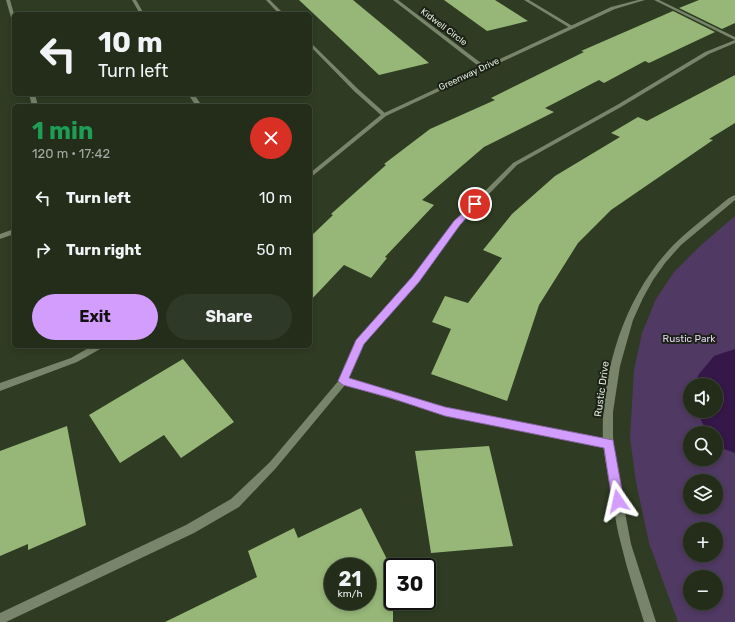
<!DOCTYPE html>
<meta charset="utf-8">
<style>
:root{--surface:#232d1a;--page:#2f3927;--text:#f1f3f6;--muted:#a3a8a2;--line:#404939;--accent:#d29dfd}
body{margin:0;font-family:Rubik,sans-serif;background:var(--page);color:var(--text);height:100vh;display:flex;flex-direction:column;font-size:15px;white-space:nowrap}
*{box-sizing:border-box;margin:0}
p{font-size:13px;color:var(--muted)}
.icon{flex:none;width:22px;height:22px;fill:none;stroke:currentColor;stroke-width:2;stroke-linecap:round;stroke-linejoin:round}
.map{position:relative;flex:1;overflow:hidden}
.details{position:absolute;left:12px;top:104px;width:300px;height:244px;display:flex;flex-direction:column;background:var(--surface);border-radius:6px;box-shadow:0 2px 6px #0003,0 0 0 1px var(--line)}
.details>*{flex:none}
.top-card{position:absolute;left:12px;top:12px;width:300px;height:84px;border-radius:6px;box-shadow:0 2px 6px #0003,0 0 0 1px var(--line);background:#232d1a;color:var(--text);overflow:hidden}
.tools{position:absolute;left:683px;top:378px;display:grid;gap:8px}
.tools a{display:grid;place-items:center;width:40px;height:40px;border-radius:50%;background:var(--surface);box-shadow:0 2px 6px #0003,0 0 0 1px var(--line);font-size:20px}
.speed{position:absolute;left:324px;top:558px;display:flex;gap:8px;font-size:20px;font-weight:700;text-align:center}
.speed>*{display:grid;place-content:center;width:52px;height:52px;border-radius:50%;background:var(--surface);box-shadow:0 2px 6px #0003,0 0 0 1px var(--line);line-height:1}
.speed small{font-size:10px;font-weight:400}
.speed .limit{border:2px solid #111;border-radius:6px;background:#fff;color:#111}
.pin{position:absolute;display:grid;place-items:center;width:34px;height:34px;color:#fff;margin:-17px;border:2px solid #fff;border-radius:50%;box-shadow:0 1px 4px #0007}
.me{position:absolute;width:44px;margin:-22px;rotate:349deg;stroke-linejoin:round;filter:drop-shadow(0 0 3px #0008)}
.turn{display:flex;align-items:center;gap:14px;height:84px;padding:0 20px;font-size:18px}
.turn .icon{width:52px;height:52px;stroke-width:2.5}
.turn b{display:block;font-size:28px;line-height:34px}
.round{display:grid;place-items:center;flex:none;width:42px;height:42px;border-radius:21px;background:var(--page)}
.head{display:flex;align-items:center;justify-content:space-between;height:68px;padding:0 20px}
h1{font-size:24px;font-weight:700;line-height:30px;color:#1e9e55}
.cta{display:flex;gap:8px;margin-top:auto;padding:8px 20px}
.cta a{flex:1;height:46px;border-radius:24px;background:var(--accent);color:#111;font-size:16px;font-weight:700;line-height:46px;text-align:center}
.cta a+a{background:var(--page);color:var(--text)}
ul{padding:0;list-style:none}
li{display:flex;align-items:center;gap:12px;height:52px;padding:0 20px}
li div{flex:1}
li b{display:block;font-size:15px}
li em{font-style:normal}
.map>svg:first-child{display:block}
.green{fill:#503963;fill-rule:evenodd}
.forest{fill:#785a92}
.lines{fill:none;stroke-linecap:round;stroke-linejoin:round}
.river{fill:#35174a;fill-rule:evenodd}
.building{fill:#96b778;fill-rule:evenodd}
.lane{fill:#78856b;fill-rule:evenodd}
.street{fill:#78856b;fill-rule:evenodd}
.route{fill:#d29dfd;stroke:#8866a4}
.labels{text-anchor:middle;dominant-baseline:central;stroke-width:4;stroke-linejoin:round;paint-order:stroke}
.far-street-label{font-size:9px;fill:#e2ebdb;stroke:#1b2116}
.park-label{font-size:10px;fill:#e4d3f4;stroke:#1b2116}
.street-label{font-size:10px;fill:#e2ebdb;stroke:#1b2116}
</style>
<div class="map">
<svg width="735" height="622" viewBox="0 0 735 622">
<rect width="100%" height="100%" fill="#2f3c23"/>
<path class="green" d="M735,216V368L718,391L735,431V622H678L649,543L636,482L630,438L634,370L642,333L656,299L674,272L700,246ZM690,385H716V411H690ZM690,433H716V459H690ZM690,481H716V507H690ZM690,529H716V555H690ZM690,577H716V603H690Z"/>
<path class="forest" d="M735,368V431L718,391Z"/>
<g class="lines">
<path class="river" d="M735,349V453L716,446V433H707L697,411H716V385H694L699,374L714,356Z"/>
</g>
<path class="building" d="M299,0H353L429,63L379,75Z
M444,0H495L528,21L487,31Z
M699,0H735V23L722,29L679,8Z
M673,11L715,32L649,63L645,61L604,83L599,80L545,108L554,112L484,147L422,200L434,205L385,257L387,258L371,278L344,265L310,301V237L333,215L331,214L386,165L384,164L430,129L495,100L491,98L584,52L581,51Z
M735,75V123L709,139L713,140L611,210L578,243L539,305L507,401L431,374L451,329L432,322L445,296L468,303L502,258L483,250L512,214L555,176L620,137L611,133L638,117L647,121Z
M183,359L234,422L181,458L164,435L120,463L89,415Z
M67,426L86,525L28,550V544L0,556V451Z
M489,446L513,546L431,553L415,451Z
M361,508L393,571V622H165L257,577L248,551L294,528L298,538ZM333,567H367V601H333Z"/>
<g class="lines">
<path class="lane" d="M6,0H10L14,14V22L12,21Z
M266,0H270L284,14H279Z
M524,0H529L574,27L570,28Z
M735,40V43L709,54L621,107L517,165L459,225L419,282L363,344L348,379L445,407L609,440L612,441L614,444L612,447L609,448L445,415L345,385L276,468L239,507L194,533L6,622H0V613L186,525L231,499L270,462L340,379L357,340L413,278L455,221L513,163L617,105L705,52Z
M310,42L358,89L386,114V116H382L354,91L310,46Z
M29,94H35L38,106H32Z
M14,229V234L0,239V234Z"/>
<path class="street" d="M132,0H136L144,14H140Z
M393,0H398L485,66L611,7L638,0H645L615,9L386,116L310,178V173L382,114L481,68Z
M654,0H659L735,37V40Z
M188,94H194L202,106H196Z
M735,195V200L681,245L665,263L653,280L643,298L633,320L620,366L613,412V434L614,455L631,544L656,622H644C636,596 627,570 621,544C616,526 614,508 611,490C608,474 604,458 603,442C600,369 628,285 683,236C694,226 706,217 718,207C723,203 729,197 735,195Z
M92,346H103L102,348L77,362L0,391V383L71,358Z"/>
</g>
<path class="route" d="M475,202L477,203V206L460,225L419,282L364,344L349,378L445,407L613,440L624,501L622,505L618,507L614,505L612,501L604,448L445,416L391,398L343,385L338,381L356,340L412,277L454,221Z"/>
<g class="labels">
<g class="far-street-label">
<text transform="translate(444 27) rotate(37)">Kidwell Circle</text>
<text transform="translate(469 74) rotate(-25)">Greenway Drive</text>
</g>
<g class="park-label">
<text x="689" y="339">Rustic Park</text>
</g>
<g class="street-label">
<text transform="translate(602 389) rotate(-82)">Rustic Drive</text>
</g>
</g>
</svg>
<div class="tools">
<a><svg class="icon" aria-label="sound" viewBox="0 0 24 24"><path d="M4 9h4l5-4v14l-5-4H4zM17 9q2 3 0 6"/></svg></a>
<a><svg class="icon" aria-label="search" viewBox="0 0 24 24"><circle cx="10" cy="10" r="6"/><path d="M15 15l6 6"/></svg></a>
<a><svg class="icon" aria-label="layers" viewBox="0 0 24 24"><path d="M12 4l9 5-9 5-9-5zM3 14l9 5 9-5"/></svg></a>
<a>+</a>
<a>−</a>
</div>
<div class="speed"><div>21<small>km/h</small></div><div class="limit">30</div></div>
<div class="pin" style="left:475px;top:204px;background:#d93025"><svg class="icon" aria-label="arrive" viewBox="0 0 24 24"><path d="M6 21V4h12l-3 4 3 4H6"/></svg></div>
<svg class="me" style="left:618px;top:501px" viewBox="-20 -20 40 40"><path d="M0-17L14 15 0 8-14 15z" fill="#d29dfd" stroke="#fff" stroke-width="4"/></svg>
<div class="top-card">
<div class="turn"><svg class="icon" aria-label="left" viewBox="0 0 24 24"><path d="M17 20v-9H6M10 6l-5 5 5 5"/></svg><div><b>10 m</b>Turn left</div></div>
</div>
<section class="details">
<div class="head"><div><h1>1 min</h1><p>120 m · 17:42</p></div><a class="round" style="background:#d93025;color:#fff"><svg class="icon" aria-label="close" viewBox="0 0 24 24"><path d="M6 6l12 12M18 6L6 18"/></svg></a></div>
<ul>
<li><svg class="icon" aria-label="left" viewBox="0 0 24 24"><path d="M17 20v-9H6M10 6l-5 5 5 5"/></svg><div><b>Turn left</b></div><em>10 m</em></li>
<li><svg class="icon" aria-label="right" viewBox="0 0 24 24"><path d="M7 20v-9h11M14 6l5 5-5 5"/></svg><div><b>Turn right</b></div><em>50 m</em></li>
</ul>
<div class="cta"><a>Exit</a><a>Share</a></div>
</section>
</div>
